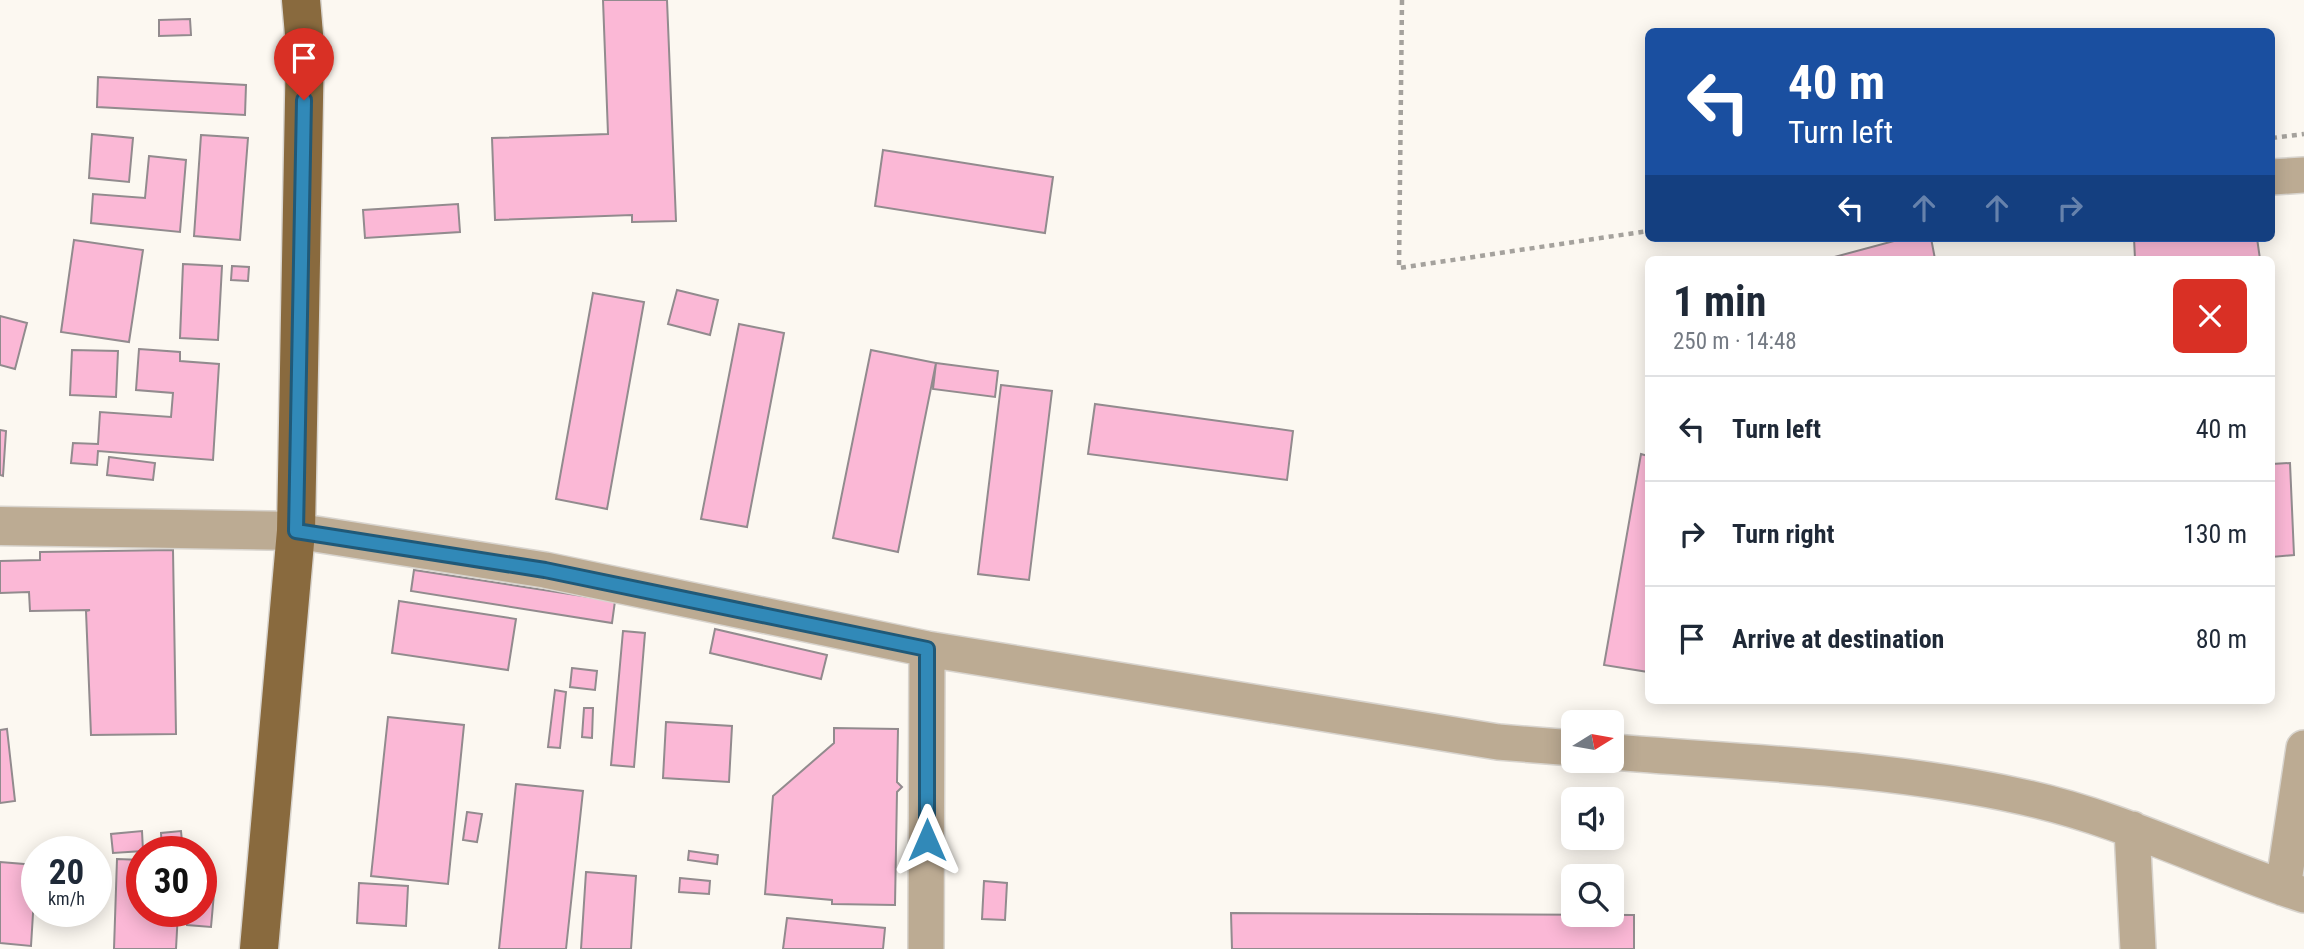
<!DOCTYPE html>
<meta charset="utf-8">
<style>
:root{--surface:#fff;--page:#f2f2f3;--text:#1f2937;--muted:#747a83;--line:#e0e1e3}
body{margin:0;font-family:"Roboto Condensed",sans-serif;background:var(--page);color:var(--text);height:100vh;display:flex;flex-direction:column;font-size:26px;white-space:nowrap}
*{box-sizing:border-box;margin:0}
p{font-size:23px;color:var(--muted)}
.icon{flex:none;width:38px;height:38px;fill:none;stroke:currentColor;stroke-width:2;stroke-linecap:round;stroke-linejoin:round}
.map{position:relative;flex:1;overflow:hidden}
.panel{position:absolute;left:1645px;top:256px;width:630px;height:448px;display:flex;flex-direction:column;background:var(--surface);border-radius:10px;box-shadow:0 4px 18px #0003}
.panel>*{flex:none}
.hud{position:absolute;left:1645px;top:28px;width:630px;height:214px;border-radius:10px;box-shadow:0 4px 18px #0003;background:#1a4fa0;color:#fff;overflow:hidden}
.needle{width:46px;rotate:79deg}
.tools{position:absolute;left:1561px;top:710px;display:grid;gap:14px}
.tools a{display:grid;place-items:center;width:63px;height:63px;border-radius:10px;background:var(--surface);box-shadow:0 4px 18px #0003;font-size:35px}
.speed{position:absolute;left:21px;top:836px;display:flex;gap:14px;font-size:35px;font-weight:700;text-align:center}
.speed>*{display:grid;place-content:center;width:91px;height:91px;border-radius:50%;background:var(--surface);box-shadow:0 4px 18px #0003;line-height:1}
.speed small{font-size:18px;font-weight:400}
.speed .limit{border:10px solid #d22;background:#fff;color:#111}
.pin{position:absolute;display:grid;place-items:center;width:60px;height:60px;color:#fff;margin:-72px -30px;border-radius:50% 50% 50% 0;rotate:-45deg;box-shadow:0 0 7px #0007}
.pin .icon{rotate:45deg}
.me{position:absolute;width:77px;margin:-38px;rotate:0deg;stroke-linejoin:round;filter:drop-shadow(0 0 5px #0008)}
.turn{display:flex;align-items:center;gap:24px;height:147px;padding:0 28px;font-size:32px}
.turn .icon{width:91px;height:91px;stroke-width:2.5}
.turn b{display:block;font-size:49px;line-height:60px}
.lanes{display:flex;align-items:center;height:66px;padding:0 28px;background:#0003;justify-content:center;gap:35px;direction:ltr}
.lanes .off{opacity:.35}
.round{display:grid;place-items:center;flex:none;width:74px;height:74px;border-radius:10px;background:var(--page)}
.summary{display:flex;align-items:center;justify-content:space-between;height:119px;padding:0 28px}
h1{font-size:42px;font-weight:700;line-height:52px}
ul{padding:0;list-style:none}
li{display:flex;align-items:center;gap:21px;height:105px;padding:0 28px;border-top:2px solid var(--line)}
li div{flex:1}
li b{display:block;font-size:26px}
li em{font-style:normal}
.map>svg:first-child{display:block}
.building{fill:#fbb8d6;stroke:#928b8e;stroke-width:2}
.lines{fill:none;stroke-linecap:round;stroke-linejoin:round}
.minor-casing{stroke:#d8d4ce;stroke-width:38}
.tertiary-casing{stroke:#d8d4ce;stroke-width:41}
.primary-casing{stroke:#d8d4ce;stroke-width:41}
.path{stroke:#a5a29d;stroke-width:4.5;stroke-dasharray:5 5;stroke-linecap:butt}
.minor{stroke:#bcab93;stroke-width:35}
.tertiary{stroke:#bcab93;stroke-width:38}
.primary{stroke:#896a3e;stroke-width:38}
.route-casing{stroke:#205978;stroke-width:18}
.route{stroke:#3189b8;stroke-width:12}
</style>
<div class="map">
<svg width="2304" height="949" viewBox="0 0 2304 949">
<rect width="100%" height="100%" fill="#fcf8f1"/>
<path class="building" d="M603,0H667L676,221L632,222V215L495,220L492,138L608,134Z
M190,19L191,35L159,36V20Z
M98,77L246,85L245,115L97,107Z
M92,134L133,138L129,182L89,178Z
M201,135L248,138L240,240L194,236Z
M883,150L1053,177L1045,233L875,206Z
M149,156L186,160L180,232L91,223L93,194L145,198Z
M458,204L460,232L365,238L363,210Z
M1905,238H1931L1935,259H1827Z
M2134,238H2257L2260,259H2135Z
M74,240L143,250L129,342L61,332Z
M183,264L222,266L218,340L180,338Z
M232,266L249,267L248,281L231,280Z
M677,290L718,300L710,335L668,324Z
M593,293L644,302L607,509L556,499Z
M0,316L27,323L15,369L0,365Z
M739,324L784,333L747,527L701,519Z
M139,349L180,352V361L219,364L213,460L98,451L97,465L71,463L73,443L98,444L100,412L171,417L173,393L136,390Z
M72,350L118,351L116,397L70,395Z
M871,350L936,363L898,552L833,538Z
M936,363L998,371L995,397L933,389Z
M1001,385L1052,391L1029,580L978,574Z
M1095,404L1293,431L1287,480L1088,454Z
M0,430L6,431L3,476L0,475Z
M1641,454L1648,456V672L1604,665Z
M109,457L155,463L153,480L107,475Z
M2290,463L2294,555L2272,557V464Z
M173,550L176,734L91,735L86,611L90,610L30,611L29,592L0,593V561L40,560V552Z
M414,570L615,601L612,623L411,591Z
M399,601L516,619L508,670L392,653Z
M715,629L827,655L821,679L710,653Z
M623,631L645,633L634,767L611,765Z
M572,668L597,671L595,690L570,687Z
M555,690L566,692L560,748L548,747Z
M584,708H593L592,738L582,737Z
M388,717L464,725L448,884L371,876Z
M666,722L732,726L729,782L663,778Z
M834,728L898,729L897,782L902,787L897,792L895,905L832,904V900L765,894L773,796L834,743Z
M7,729L15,801L0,803V730Z
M516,784L583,791L566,949H499Z
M467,812L482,814L477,842L463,840Z
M142,831L143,851L113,853L111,834Z
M181,831L183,852H162L161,833Z
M689,851L718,855L717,864L688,860Z
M117,859L142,860V912H178L176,949H114Z
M0,862L36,865L31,946L0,943Z
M586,872L636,876L631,949H581Z
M680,878L710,881L709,894L679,892Z
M984,881L1007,883L1005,920L982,919Z
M359,883L408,886L406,926L357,923Z
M201,891L214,893L211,927L187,925L188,912H201Z
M1231,913L1634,915V949H1232Z
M787,918L885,928L883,949H783Z"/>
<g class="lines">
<defs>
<path id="minor" d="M2272,177L2304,175
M296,531L545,570L927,649L1498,742L1573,748
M1612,752C1749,763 1889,767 2023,797C2121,818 2210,864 2304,895
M2132,829L2138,949
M2283,888L2304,748
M926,949L927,649"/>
<path id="tertiary" d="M0,526L296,531"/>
<path id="primary" d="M259,949L296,531L305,46L301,0"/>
</defs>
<use href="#minor" class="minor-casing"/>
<use href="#tertiary" class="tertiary-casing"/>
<use href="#primary" class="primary-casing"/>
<path class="path" d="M1402,0L1399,268L1648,231
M2272,138L2304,134"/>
<use href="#minor" class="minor"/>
<use href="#tertiary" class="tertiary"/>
<use href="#primary" class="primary"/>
</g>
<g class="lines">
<defs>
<path id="route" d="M304,100L296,531L545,570L927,649V840"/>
</defs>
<use href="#route" class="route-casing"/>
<use href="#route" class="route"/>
</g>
</svg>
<div class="tools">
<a><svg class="needle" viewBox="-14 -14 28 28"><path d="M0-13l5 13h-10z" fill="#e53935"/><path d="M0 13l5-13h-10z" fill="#747a83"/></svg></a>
<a><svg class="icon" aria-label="sound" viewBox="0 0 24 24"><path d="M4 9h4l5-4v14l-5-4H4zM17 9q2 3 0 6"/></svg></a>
<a><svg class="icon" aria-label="search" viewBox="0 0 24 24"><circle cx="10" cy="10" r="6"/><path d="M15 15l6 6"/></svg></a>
</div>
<div class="speed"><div>20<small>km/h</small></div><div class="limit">30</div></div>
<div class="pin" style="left:304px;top:100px;background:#d93025"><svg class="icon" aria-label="arrive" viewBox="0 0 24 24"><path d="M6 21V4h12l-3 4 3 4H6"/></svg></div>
<svg class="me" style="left:927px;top:840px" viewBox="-20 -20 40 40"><path d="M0-17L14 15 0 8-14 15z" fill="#3189b8" stroke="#fff" stroke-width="4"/></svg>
<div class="hud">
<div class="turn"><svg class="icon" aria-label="left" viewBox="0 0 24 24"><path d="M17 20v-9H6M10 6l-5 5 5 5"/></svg><div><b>40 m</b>Turn left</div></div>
<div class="lanes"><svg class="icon" aria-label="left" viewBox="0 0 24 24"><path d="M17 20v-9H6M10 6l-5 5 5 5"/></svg><svg class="icon off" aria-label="ahead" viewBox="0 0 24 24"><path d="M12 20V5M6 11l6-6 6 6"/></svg><svg class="icon off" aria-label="ahead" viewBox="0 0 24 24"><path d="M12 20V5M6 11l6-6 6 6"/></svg><svg class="icon off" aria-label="right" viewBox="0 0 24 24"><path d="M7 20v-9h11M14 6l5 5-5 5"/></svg></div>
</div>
<section class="panel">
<div class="summary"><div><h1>1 min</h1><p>250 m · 14:48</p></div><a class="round" style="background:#d93025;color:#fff"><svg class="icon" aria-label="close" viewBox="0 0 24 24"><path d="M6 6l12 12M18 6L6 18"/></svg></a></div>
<ul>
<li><svg class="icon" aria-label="left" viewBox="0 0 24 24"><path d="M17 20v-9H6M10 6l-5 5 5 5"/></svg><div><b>Turn left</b></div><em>40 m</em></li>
<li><svg class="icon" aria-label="right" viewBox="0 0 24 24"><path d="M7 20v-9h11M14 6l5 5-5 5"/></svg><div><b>Turn right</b></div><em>130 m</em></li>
<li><svg class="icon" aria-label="arrive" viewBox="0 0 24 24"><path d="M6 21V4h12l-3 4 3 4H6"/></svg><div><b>Arrive at destination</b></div><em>80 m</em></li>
</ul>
</section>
</div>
